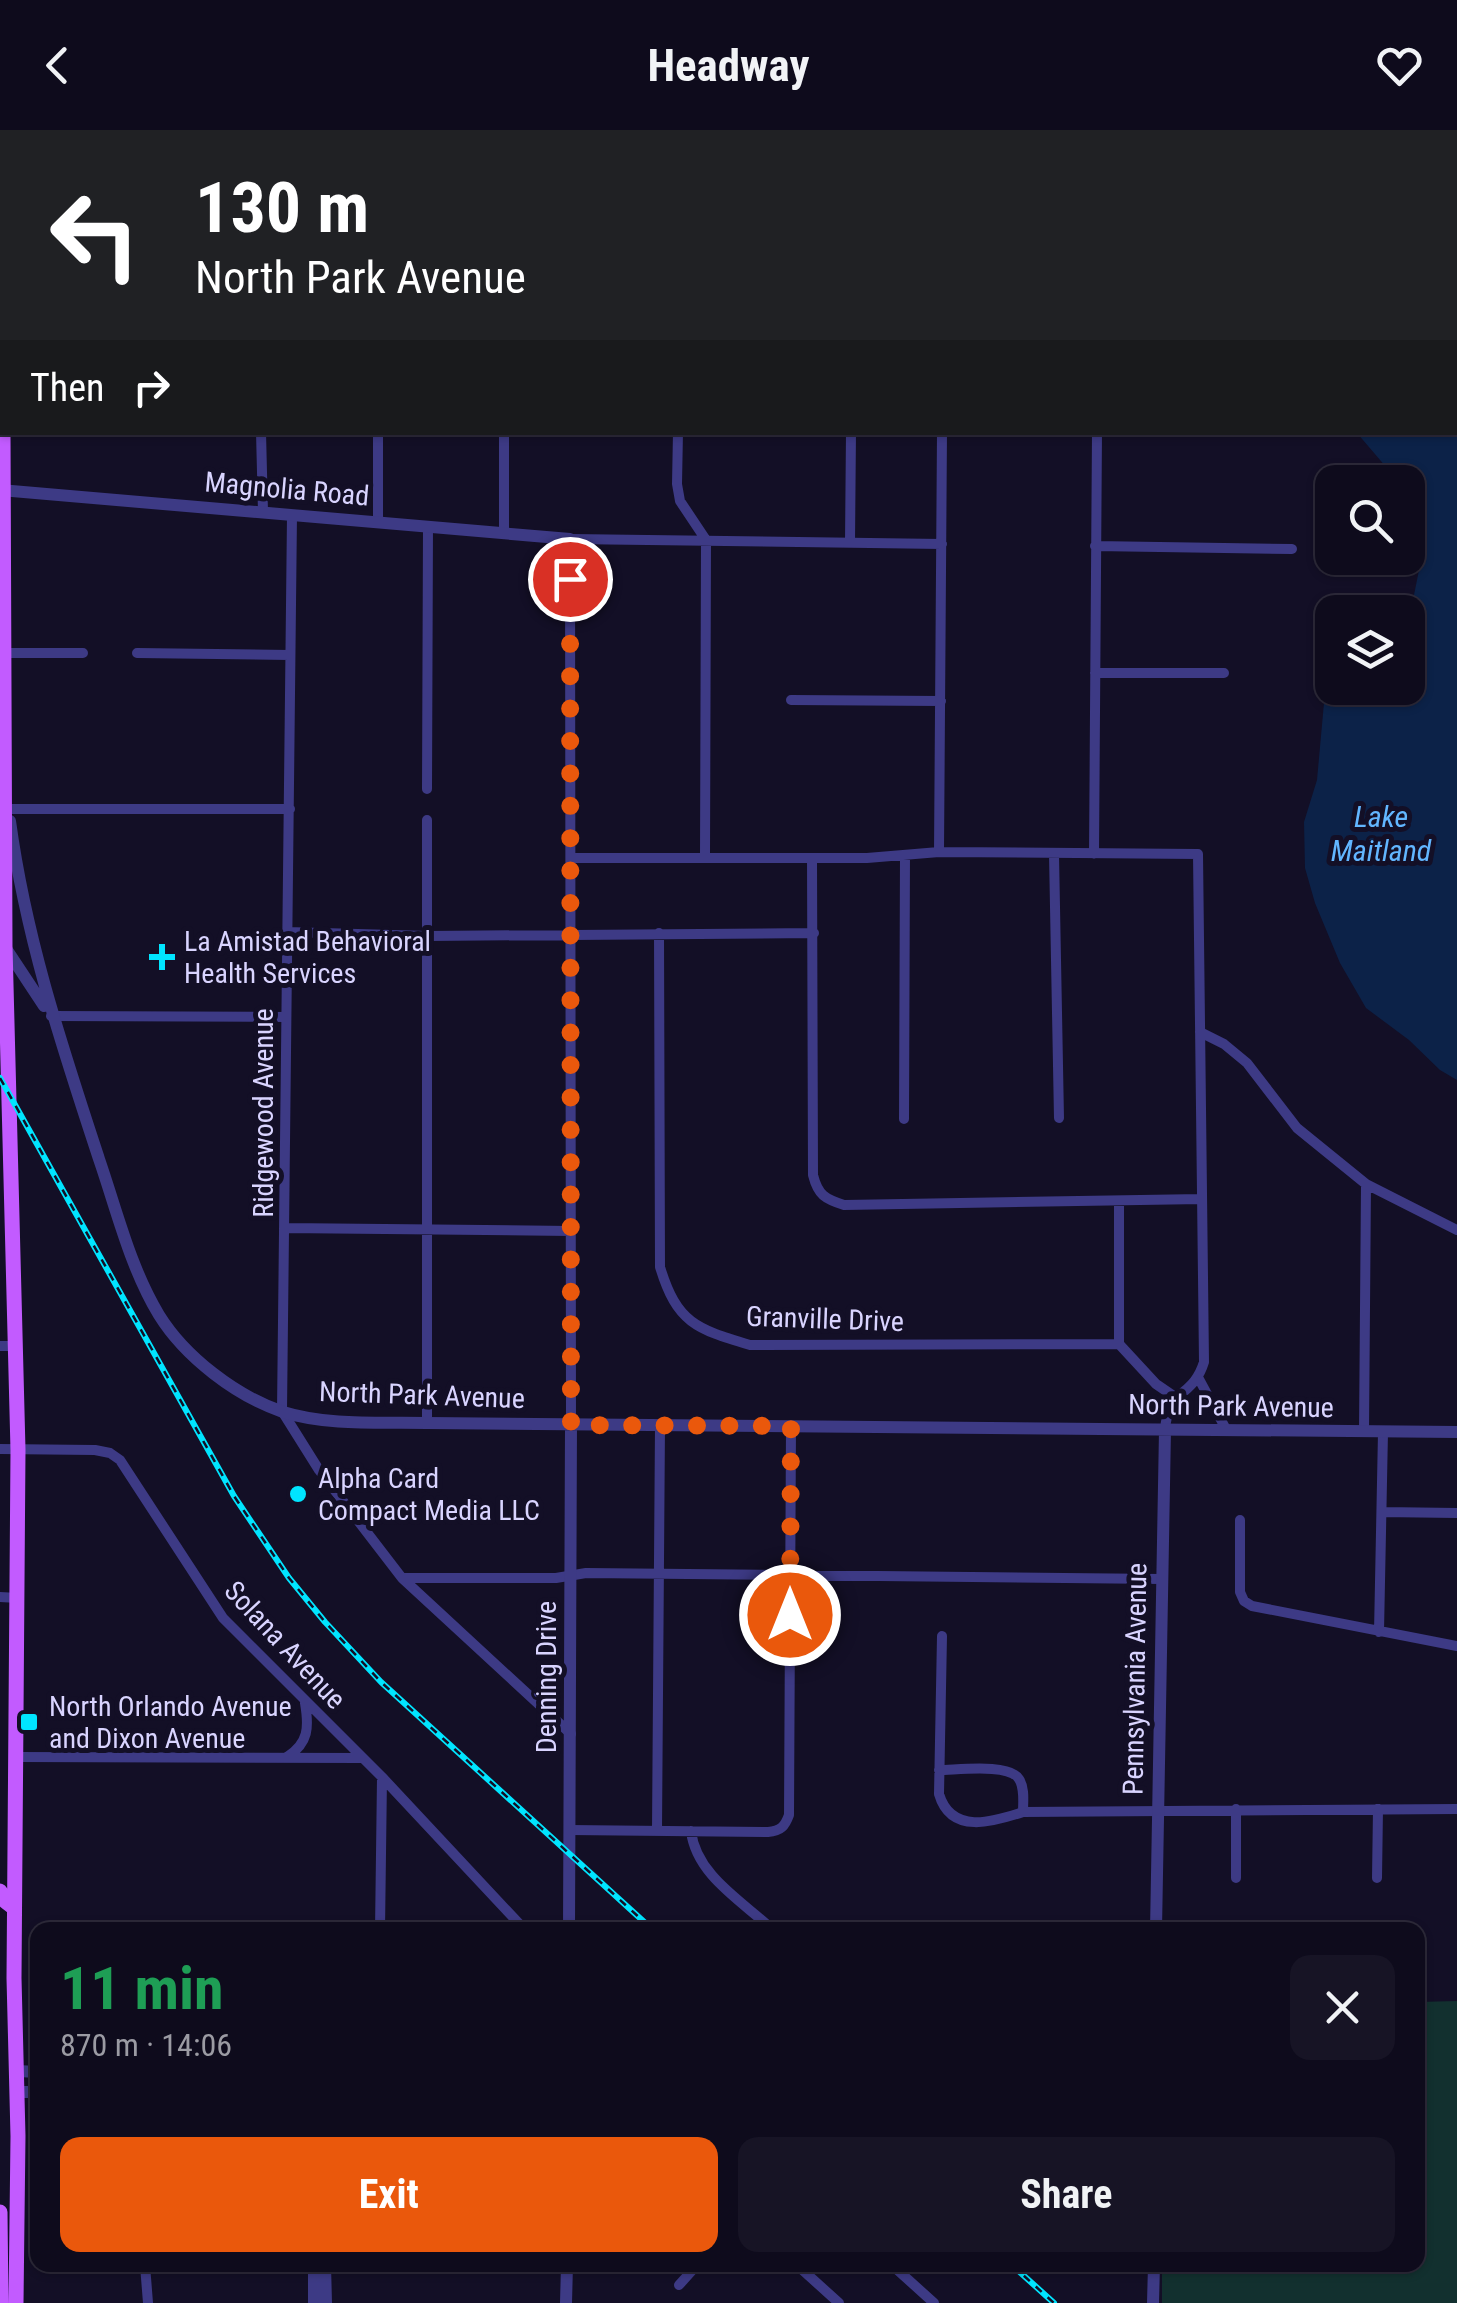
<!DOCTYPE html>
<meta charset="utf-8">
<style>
:root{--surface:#0e0b1c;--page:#171425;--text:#f1f3f6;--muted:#9b9ba3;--line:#2e2b3b;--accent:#ea580c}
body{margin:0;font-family:"Roboto Condensed",sans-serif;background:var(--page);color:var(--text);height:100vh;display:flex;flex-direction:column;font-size:38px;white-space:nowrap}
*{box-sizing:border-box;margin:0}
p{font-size:32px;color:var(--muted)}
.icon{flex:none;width:55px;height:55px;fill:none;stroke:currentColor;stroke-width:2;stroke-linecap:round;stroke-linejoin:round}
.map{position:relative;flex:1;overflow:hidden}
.sheet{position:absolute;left:30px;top:1792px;width:1395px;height:350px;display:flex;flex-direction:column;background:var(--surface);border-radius:20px;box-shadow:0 2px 8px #0004,0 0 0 2px var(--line)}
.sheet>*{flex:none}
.top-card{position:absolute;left:0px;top:0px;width:1458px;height:305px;box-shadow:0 2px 8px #0004,0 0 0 2px var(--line);background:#202124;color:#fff;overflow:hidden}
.fabs{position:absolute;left:1315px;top:335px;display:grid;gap:20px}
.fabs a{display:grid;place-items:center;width:110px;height:110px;border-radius:20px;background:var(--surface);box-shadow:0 2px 8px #0004,0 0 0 2px var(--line);font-size:50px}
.pin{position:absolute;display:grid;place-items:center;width:85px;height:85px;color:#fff;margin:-42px;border:5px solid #fff;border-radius:50%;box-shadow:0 2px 10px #0007}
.me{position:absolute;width:110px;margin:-55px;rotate:0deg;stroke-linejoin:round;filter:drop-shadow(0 0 8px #0008)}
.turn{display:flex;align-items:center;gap:35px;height:210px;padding:0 30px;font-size:45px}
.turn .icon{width:130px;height:130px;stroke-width:2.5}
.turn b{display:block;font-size:70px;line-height:85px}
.then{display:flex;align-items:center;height:95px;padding:0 30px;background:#0003;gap:20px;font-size:38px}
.round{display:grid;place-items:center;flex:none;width:105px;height:105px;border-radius:20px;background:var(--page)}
.summary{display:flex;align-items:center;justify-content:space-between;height:170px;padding:0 30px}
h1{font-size:60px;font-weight:700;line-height:75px;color:#1e9e55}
.button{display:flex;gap:20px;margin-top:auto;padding:20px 30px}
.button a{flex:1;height:115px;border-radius:20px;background:var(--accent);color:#fff;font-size:40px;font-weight:700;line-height:115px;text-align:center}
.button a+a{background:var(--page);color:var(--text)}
header{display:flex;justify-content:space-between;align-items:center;height:130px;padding:0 30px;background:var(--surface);font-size:45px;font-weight:700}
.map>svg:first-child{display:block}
.green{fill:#12302f}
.water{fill:#0c2248}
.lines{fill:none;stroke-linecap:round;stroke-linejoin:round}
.minor{stroke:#3d3a85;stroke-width:10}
.tertiary{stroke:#3d3a85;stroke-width:12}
.primary{stroke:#c25bff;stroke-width:15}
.rail-casing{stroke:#00e5ff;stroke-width:6}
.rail{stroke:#130f26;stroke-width:2.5;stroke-dasharray:8;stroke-linecap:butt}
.route{stroke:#ea580c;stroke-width:18;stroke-dasharray:0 32.4}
.poi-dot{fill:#00e5ff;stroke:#130f26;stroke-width:4}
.labels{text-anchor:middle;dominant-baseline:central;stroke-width:10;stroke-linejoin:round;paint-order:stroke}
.street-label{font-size:28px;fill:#d9d4ff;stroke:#130f26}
.poi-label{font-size:28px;fill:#d9d4ff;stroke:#130f26;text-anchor:start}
.water-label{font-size:30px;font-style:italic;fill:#62b6ff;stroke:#130f26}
</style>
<header><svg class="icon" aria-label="back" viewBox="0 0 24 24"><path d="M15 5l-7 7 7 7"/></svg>Headway<svg class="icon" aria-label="heart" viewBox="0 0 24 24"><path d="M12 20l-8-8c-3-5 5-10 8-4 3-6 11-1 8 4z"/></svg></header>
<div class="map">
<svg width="1457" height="2173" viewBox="0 0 1457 2173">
<rect width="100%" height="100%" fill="#130f26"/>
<path class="green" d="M1457,1871V2173H1162V2135H1418V1872Z"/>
<path class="water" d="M304,0H975L306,2Z
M1296,0H1457V950L1440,940L1409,910L1366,878L1340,833L1315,773L1305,738L1304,692L1317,650L1326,551L1332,539V558H1408V495L1426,405L1424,382L1408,352L1398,351L1357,303L1455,302V2H1294Z"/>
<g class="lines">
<path class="minor" d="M1194,2L1196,0
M261,302L263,382
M378,302V392
M504,302V404
M678,302L677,354L680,371L706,410L705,728
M292,385L282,1281L319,1340L402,1448L571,1604
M850,412L851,302
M1095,416L1292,419
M2,523H83
M137,523L290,525
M1095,543H1224
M791,570L941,571
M427,659L428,396
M8,679H290
M939,722L942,302
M1054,724L1059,988
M1094,724L1097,302
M572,728H867L939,722L1198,724L1204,1232C1193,1268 1168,1258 1165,1300
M812,729L813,1045C818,1065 825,1069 844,1075L1202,1069
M287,802L428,806L814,803
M659,803L660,1137C677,1193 696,1199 750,1215L1119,1214
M51,886L286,887
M1200,902L1224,914L1247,933L1297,998L1366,1054L1457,1100
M904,989L905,725
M1119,1072V1214L1156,1254L1175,1267
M284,1098L571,1101
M0,1216H16
M1199,1249L1227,1301
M427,1293V690
M571,1295L570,409L942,414
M1364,1302L1366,1054
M0,1319L95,1320L110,1323L120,1330L223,1488L382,1647L525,1800
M1382,1382L1457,1383
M1240,1390V1462L1244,1471L1252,1476L1457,1516
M403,1448H556L586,1443L1162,1449
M0,1467L18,1468
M1379,1502L1383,1302
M942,1506L939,1664C951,1705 993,1692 1023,1682L1457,1679
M17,1627L362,1628
M287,1627C309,1613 309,1597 305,1573
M939,1640C957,1640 1010,1633 1019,1649C1025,1658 1023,1672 1023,1682
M1236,1679V1748
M569,1700L768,1702C781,1701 785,1696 789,1685L791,1296
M657,1700L660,1295
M691,1701C696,1745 742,1771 773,1800
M1377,1748L1378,1679
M380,1800L382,1648
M494,1800L518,1793
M145,2135L148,2173
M797,2135L839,2173
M892,2135L934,2173
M679,2155L697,2135"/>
<path class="tertiary" d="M0,360L570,409
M10,691C26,809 62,916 99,1029C117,1081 130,1137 159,1185C185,1227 236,1266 283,1282C328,1296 380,1292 427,1293L1457,1302
M5,817L44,876
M569,1800L571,1295
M1156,1800L1165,1300
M17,1941L38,1942
M17,1962H38
M314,2135V2173
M325,2135L326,2173
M566,2173L567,2135
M1153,2173L1154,2135"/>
<path class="primary" d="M4,2V0
M3,302L5,816L18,1320L14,1848L18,2006L16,2173
M0,1761L5,1771L14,1778
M0,2082L1,2173"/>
<defs>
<path id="rail" d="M0,948L234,1366L289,1448L325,1492L381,1552L653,1800
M1012,2135L1054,2173"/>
</defs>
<use href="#rail" class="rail-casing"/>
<use href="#rail" class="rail"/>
</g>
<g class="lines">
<path class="route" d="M570,449L571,1295L791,1296L790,1485"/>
</g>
<g class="poi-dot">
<path d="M157 812h10v10h10v10h-10v10h-10v-10h-10v-10h10z"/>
<circle cx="298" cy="1364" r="10"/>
<rect x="19" y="1582" width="20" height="20" rx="5"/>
</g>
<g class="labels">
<g class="street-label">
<text transform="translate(287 359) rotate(5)">Magnolia Road</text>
<text transform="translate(263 983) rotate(-90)">Ridgewood Avenue</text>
<text transform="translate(825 1189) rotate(2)">Granville Drive</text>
<text transform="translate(422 1265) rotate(2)">North Park Avenue</text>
<text transform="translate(1231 1276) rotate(1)">North Park Avenue</text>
<text transform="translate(285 1515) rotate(47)">Solana Avenue</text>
<text transform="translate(546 1547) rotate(-90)">Denning Drive</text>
<text transform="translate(1135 1549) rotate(-89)">Pennsylvania Avenue</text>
</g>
<g class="poi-label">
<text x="184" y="811">La Amistad Behavioral<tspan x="184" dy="32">Health Services</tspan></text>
<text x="318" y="1348">Alpha Card<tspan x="318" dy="32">Compact Media LLC</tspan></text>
<text x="49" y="1576">North Orlando Avenue<tspan x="49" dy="32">and Dixon Avenue</tspan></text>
</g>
<g class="water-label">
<text x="1381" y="686">Lake<tspan x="1381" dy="34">Maitland</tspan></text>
</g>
</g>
</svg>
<div class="fabs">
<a><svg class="icon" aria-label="search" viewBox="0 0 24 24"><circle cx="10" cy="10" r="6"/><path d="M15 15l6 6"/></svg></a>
<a><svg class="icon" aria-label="layers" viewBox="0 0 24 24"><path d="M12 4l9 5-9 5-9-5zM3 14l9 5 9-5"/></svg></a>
</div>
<div class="pin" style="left:570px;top:449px;background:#d93025"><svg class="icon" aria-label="arrive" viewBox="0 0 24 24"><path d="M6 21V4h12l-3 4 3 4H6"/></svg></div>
<svg class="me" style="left:790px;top:1485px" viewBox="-20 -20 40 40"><circle r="17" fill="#ea580c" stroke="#fff" stroke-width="3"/><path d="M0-11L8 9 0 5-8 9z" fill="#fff"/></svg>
<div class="top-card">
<div class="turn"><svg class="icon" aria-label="left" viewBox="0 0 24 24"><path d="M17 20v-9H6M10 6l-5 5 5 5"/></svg><div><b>130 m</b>North Park Avenue</div></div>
<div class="then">Then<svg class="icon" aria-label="right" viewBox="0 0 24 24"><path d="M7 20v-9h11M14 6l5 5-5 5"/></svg></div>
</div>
<section class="sheet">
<div class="summary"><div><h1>11 min</h1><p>870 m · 14:06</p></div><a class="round"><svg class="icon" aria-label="close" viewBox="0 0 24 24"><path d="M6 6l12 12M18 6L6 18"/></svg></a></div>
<div class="button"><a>Exit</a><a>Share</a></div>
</section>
</div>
